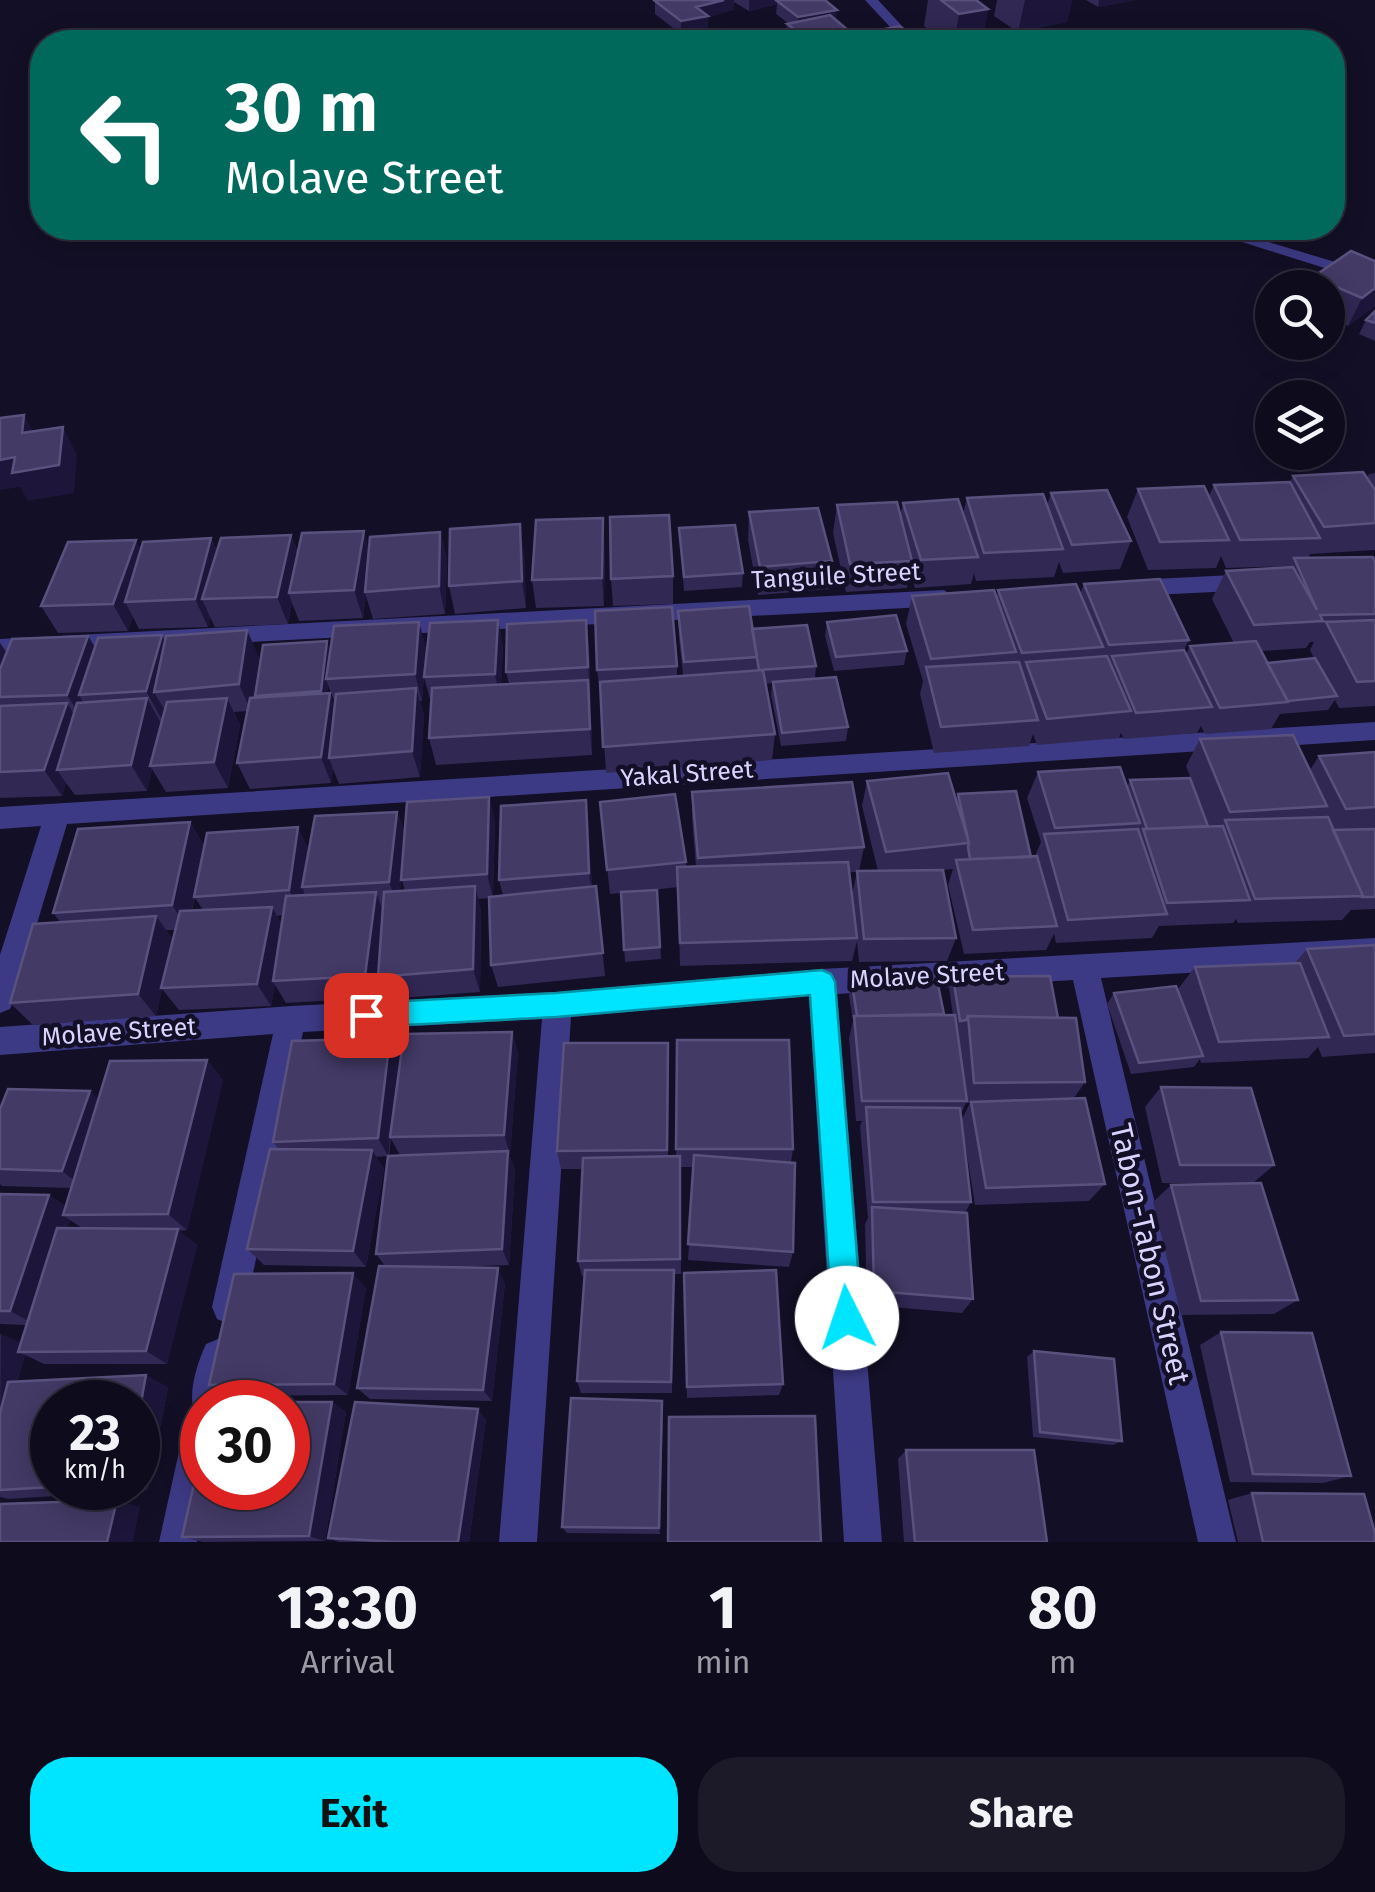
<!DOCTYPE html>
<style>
:root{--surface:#0e0b1c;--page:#1c1929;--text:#f1f3f6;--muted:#9b9ba3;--line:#2e2b3b;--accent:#00e5ff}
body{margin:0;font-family:"Fira Sans",sans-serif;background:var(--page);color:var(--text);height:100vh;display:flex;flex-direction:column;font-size:38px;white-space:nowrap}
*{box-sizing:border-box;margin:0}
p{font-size:32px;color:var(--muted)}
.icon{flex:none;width:55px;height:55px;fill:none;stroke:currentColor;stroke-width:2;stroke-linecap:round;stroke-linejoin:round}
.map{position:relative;height:1542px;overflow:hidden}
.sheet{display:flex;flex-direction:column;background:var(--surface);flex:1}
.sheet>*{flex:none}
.hud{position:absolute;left:30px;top:30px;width:1315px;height:210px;border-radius:40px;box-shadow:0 5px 25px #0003,0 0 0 2px var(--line);background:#00695c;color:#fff;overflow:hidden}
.controls{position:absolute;left:1255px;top:270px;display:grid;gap:20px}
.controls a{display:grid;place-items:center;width:90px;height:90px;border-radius:50%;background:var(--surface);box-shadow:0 5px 25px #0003,0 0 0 2px var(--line);font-size:50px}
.speed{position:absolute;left:30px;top:1380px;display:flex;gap:20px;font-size:50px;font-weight:700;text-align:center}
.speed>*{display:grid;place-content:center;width:130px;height:130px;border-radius:50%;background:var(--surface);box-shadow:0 5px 25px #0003,0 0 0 2px var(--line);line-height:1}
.speed small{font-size:25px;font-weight:400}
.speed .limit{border:15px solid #d22;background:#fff;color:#111}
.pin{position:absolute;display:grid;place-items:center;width:85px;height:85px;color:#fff;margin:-42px;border-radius:20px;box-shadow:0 5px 15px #0006}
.me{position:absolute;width:110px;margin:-55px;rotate:356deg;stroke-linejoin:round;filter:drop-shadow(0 0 8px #0008)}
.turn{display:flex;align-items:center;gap:35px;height:210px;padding:0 30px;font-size:45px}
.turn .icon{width:130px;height:130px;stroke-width:2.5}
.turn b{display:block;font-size:70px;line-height:85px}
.eta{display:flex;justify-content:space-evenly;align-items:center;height:170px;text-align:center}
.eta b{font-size:60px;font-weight:700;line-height:70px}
.cta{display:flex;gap:20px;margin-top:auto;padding:20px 30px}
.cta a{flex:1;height:115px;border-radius:40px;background:var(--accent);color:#111;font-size:40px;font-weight:700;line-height:115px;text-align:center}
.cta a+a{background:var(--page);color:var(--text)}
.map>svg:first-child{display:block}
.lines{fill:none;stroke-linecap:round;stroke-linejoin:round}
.minor{fill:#3d3a85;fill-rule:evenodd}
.wall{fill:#312854;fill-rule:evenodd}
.shaded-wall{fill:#1d163a}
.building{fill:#433a66;stroke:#5a527e;stroke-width:2.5}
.route{fill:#00e5ff;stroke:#0095a6;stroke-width:2.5}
.labels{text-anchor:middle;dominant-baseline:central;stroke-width:9;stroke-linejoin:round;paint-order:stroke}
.street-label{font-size:25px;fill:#d9d4ff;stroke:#130f26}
.near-street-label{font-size:30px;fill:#d9d4ff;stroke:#130f26}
</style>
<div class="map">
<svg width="1375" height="1542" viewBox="0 0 1375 1542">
<rect width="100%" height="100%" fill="#130f26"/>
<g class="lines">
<path class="minor" d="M865,0H878L917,42H904Z
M1198,228H1222L1375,274V284Z
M1253,574L1264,582L1253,590L1133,596L1122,588L1133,580Z
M944,590L955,598L944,606L0,655V639Z
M1375,722V740L67,824L14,1000L10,1009L0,1013V955L41,826L0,829V807Z
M1375,938V962L1101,978L1236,1542H1198L1073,980L837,994L882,1542H844L809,996L571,1017L537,1542H499L542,1019L303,1032L246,1307L241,1319L229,1324L217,1319L212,1307L273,1034L0,1055V1027L291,1006L557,992L822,969Z
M218,1339L230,1344L235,1356L225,1402H202V1488H208L197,1542H159L184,1429L189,1416L195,1414C187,1394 197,1364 206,1344Z"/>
</g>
<path class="wall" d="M660,0H825L836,21L855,36L921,42H794L786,36L787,24L788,23L776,14L777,4L749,11L734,2L733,10L708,17V29L681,34L655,14V1Z
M928,0H976L988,9L982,42H944L924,26Z
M997,0H1072L1067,22L1018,32L994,16Z
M1086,0H1135L1098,7Z
M1375,261V306L1348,326L1328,317V288H1308L1313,277Z
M1375,311V341L1359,334L1366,320Z
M1375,473V550L1310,554L1308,558L1375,614V706L1339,708L1335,700L1328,710L1280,714L1271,729L1205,734L1201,726L1197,733L1124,739L1121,733L1119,738L1037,745L1033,734L1029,746L934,753L920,694L923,681L906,624L912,596H997L998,590L1080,594L1084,584L1189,640L1184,650L1186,654L1190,646L1234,643L1212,599L1226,571L1289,567L1290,566L1226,568L1221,556L1216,568L1148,570L1127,517L1138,489L1209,496L1214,485L1290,482L1293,476L1367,478L1369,474ZM1310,642H1314L1310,650L1314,658L1267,663L1261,651L1306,648Z
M1051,493L1131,541L1120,569L1063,573L1059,562L1054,577L976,581L974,573L971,584L915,588L910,572L907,588L846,592L833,533L837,505L900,516L903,503L963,514L967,498L1047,506Z
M749,512L832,561L829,589L758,595L748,540Z
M679,528L743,573L742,587L684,591Z
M440,532L447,560L445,614L373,619L366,596L363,618L299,621L292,603L288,624L215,627L210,617L208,627L139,629L133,617L128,631L58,633L41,606L141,550L211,538L217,551L291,535L298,553L369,548Z
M605,546L604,606L536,608L532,580Z
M524,551L526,608L455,614L449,586Z
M673,576V604L613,606L611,579Z
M678,611L752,629L816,666L815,678L848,727L846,741L781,746L771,695L772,683L766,684L775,734L772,760L606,773L601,697L597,670L677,666V676L683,675L679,638Z
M498,620L503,647L501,685L509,684L506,672L589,647L592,755L436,765L429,738L431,703L424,677Z
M419,622L426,649L422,701H420L424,715L420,777L339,784L333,769L331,783L250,789L237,763L248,711L234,712L240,725L228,788L166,792L152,769L147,791L75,795L66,783L62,796L0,798V643L7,652L88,636L95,647L165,642L259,657L253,698L255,697V696L327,641L330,651ZM328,685L335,703L334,705L327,694Z
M827,622L907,651L904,665L834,671L825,636Z
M1200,739L1310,770L1319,756L1375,752V909L1351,910L1342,920L1238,923L1236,919L1233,923L1159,926L1152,938L1056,943L1054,934L1046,950L964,954L948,885L953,869L943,870L956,938L947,961L859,962L857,941L852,961L680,966L678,887L643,891L657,890L661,959L625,962L621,893L610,894L600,802L686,862V867H696L692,818V792L864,847L859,871H878L862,806L867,781L956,799L958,794L1031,857L1035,856L1041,842L1027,798L1038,772L1127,787L1130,780L1209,826L1186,766ZM849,872H857L852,894Z
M489,797L495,822L493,896L503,895L499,880L586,800L592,886H596L605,976L498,987L491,965L489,898L478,899L481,910L480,992L388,999L379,975L376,998L286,1003L275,985L271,1006L179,1010L162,989L156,1016L33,1025L10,1003L61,923L53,913L190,822L204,846L309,850L397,812L405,833ZM401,877L405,891H400ZM195,898L203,910H192ZM283,915L282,925L277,916ZM166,930H175L173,940Z
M1375,945V1053L1322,1057L1318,1047L1308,1058L1201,1063L1200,1059L1194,1067L1131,1074L1107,1004L1114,993L1182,1001L1178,989L1195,967L1295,963L1307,949Z
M953,977L1058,1018L1085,1082L1074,1098L1105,1184L1089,1201L975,1205L963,1130L971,1202L965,1213L973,1299L962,1313L867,1305L865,1224L868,1218L860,1126L862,1121H856L849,1038L853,1021L849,996L852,984L944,1015H953L949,988ZM966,1103H970L961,1121V1114Z
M512,1032L518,1053L510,1154H509L515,1170L509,1265L451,1267L505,1283L492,1401L370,1399L357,1388L385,1266L376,1254L388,1156L376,1157L384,1169L366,1267L264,1265L247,1249L279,1150L273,1142L400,1058ZM391,1139L400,1155L389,1156Z
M677,1040L793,1149L791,1162L793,1252L789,1267L688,1260L694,1167H680L681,1274H674L672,1393H581L577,1381L584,1276H582L578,1261L582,1169H561L557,1151L669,1064L668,1157H676Z
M207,1060L223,1080L187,1230L179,1231L197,1245L167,1364H44L25,1355L17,1382L168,1387L148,1490L8,1499L0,1497V1334L21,1343L26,1325L0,1324V1194L49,1195L66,1207L71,1188L2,1186L0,1184V1109L98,1099ZM70,1220L82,1228H67ZM138,1402V1488H52Z
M1161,1087L1274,1165L1253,1183H1162L1145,1107Z
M1171,1185L1298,1300L1274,1314L1181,1315L1153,1202Z
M684,1273L783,1384L779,1395L687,1398Z
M366,1288L348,1395L228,1396L209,1385Z
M1221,1332L1351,1476L1323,1483L1230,1482L1200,1345Z
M1034,1351L1122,1441L1113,1445L1033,1437L1027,1357Z
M332,1402L346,1412L325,1541L203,1542L182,1537Z
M663,1412L660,1534L567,1533L562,1527Z
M486,1419L469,1542H339L328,1538Z
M906,1450L1047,1542H904L898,1459Z
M1252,1493L1375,1542H1238L1228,1500Z"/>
<path class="shaded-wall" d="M724,0H734L733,10L708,17V29L681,34V21L696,7Z
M749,0H784L777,1V4L749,11Z
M1025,0H1072L1067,22L1018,32Z
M1099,0H1135L1098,7Z
M988,9L982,42H954L959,14Z
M837,10L836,23L797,30L798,17Z
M1375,288V306L1348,326L1362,298Z
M24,415L39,443L22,433Z
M63,427L77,455L74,493L28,501L20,487L0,490V460Z
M603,518L605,546L604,606L602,578Z
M520,524L524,551L526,608L522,581Z
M364,531L372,559L365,592L366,596L363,618L354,590Z
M440,532L447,560L445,614L439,586Z
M291,535L301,563L289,593L292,603L288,624L277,597Z
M211,538L223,566L202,599L210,617L208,627L195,599Z
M136,540L150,568L125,602L133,617L128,631L113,604Z
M498,620L503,647L500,701L495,674Z
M586,620L589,647L590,694L588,667Z
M419,622L426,649L422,701L415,674Z
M247,630L259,657L251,711L239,684Z
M162,635L176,662L154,692L164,709L161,718L146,691Z
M88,636L104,663L79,695L88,710L84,721L67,695Z
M327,641L332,655L326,679L328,685L326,705L321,691Z
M0,643L18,670L0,697Z
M588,680L591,707L592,755L590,729Z
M416,688L424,715L420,777L412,751Z
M330,693L340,720L329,758L333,769L331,783L321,757Z
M147,698L162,725L150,766L152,769L147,791L131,765Z
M227,698L240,725L228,788L214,762Z
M67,703L84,730L57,770L66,783L62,796L44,770Z
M489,797L495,822L493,898L487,874Z
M586,800L589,825L592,897L589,873Z
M397,812L406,837L398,906L389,882Z
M190,822L205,847L188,929L172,905Z
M298,827L310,852L302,887L304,891L301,914L289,890Z
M475,886L481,910L480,992L473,969Z
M376,892L385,916L376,998L365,976Z
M272,907L285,931L273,981L275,985L271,1006L257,984Z
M156,916L173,940L156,1016L138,994Z
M512,1032L518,1053L510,1154L504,1135Z
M390,1038L400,1059L388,1156L378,1138Z
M207,1060L223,1080L187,1230L168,1214Z
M90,1091L111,1111L84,1188L62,1171Z
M372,1150L384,1169L366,1267L353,1251Z
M508,1151L515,1170L509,1265L502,1249Z
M49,1195L72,1212L63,1215L70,1220L36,1325L10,1311Z
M178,1229L197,1245L167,1364L146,1351Z
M498,1268L505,1283L492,1401L483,1390Z
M353,1273L366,1288L348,1395L334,1384Z
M1,1334L28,1346L18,1352L25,1355L0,1435Z
M146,1375L168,1387L148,1490L138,1487V1419Z
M662,1401L663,1412L660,1534L659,1528Z
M332,1402L346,1412L325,1541L309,1536Z
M478,1409L486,1419L469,1542H458Z
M117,1500L140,1507L133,1542H107Z"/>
<path class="building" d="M660,0H724L696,7L708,16L681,21L655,1Z
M782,0H825L837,10L798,17L777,1Z
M941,0H976L988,9L959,14Z
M830,15L855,36L823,42H795L808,39L787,24Z
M899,26L921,41L823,42Z
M1351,251L1375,261V288L1362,298L1313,277Z
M1375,311V323L1366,320Z
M24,415L22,433L63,427L59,465L12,473L15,457L0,460V418Z
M1363,472L1375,490V523L1324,527L1293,476Z
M1290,482L1320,538L1240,540L1214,485Z
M1204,486L1229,540L1160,542L1138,489Z
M1107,490L1131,541L1072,545L1051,493Z
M1043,494L1063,549L984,553L967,498Z
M958,499L978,557L921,560L903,503Z
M897,502L912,561L850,564L837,505Z
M818,508L832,561L760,567L749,512Z
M669,515L673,576L611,579L610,517Z
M603,518L602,578L532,580L536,520Z
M520,524L522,581L449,586L450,529Z
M735,525L743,573L684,577L679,528Z
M364,531L354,590L289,593L302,533Z
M440,532L439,586L365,592L370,537Z
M291,535L277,597L202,599L221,538Z
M211,538L195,599L125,602L143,542Z
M136,540L113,604L41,606L68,542Z
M1373,557L1375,562V614L1320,615L1323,621L1254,625L1226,571L1293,567L1317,610L1294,558Z
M1160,579L1189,640L1109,645L1084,584Z
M1076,584L1103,647L1022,653L998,590Z
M994,590L1016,652L931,659L912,596Z
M749,606L757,657L684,662L678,611Z
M672,607L677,666L597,670L595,611Z
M896,615L907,651L836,657L827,622Z
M498,620L495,674L424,677L430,623Z
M586,620L588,667L506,672L507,624Z
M1375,620V681L1357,682L1326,622Z
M419,622L415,674L326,679L334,626Z
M807,625L816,666L759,670L752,629Z
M247,630L239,684L154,692L166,636Z
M162,635L146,691L79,695L98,638Z
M88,636L67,695L0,697V669L12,639Z
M327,641L321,691L255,696L263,645Z
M1256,641L1288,702L1220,708L1190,646Z
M1184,650L1212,707L1136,713L1112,656Z
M1107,656L1131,711L1047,719L1026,662Z
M1315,658L1337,696L1288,701L1267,663Z
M1019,662L1038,720L941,727L926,667Z
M763,670L775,734L603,747L600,682Z
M836,677L848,727L782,733L773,682Z
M588,680L590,729L429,738L432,688Z
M416,688L412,751L329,758L336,694Z
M330,693L321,757L237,763L250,698Z
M147,698L131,765L57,770L77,703Z
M227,698L214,762L150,766L167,702Z
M67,703L44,770L0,772V706Z
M1293,735L1327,806L1230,812L1200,739Z
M1375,752V807L1346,809L1319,756Z
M1120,767L1140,823L1055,828L1038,772Z
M948,773L969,843L886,852L867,781Z
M1190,778L1208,826L1147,829L1130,780Z
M852,782L864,847L698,858L692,792Z
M1016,791L1031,857L970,859L968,847L969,843L958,794Z
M675,794L686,862L607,870L600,802Z
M489,797L487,874L401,880L407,802Z
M586,800L589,873L499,880L501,806Z
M397,812L389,882L302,887L315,816Z
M1328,817L1363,896L1255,899L1225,820Z
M190,822L172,905L53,913L78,829Z
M1223,826L1250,900L1167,903L1143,829Z
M298,827L289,890L194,897L207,833Z
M1138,829L1167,914L1068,920L1044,834Z
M1375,829V897H1361L1363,896L1333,830Z
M1037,856L1057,926L973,930L956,860Z
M848,862L857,938L680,943L677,867Z
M943,870L956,938L864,939L857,871Z
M475,886L473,969L378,977L384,892Z
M596,886L603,953L491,965L489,897Z
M657,890L660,947L624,950L621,892Z
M376,892L365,976L273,981L286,896Z
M272,907L257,984L161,988L180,911Z
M156,916L138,994L10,1003L33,924Z
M1375,945V1034L1344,1036L1307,949Z
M1300,963L1329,1037L1219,1042L1195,967Z
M1050,976L1058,1018L968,1016L966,1020L960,1021L953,977Z
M937,980L944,1014L857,1016L852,984Z
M1176,986L1203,1056L1139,1063L1114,993Z
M955,1015L967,1101H862L854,1016Z
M968,1016L1076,1018L1085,1082L974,1083Z
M512,1032L504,1135L390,1137L404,1034Z
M390,1038L378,1138L273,1142L292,1041Z
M677,1040H789L793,1149H676Z
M564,1043H668L667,1150L557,1151Z
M207,1060L168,1214L63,1215L110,1061Z
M1161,1087L1251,1088L1274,1165H1180Z
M8,1089L90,1091L62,1171L0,1169V1109Z
M1085,1098L1105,1184L986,1188L971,1102Z
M866,1107L960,1108L971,1202H873Z
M270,1149L372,1150L353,1251L247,1249Z
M508,1151L502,1249L376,1254L388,1156Z
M694,1155L795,1163L793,1252L688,1244Z
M680,1156V1259L578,1261L583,1158Z
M1261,1183L1298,1300L1201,1301L1171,1185Z
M0,1194L49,1195L10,1311H0Z
M872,1207L967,1213L973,1299L874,1291Z
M57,1228L178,1229L146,1351L18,1352Z
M379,1266L498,1268L483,1390L357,1388Z
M585,1270H674L671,1382L577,1381Z
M776,1270L783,1384L687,1387L684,1273Z
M353,1273L334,1384L209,1385L234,1274Z
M1221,1332L1312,1333L1351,1476L1253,1474Z
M1034,1351L1114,1359L1122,1441L1040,1432Z
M146,1375L138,1419V1402H52V1487L0,1490V1413L8,1382Z
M571,1398L662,1401L659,1528L562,1527Z
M213,1402H332L309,1536L182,1537L202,1448V1488H288V1402Z
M355,1402L478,1409L458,1542H397L328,1538Z
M815,1416L821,1542H668L669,1417Z
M906,1450H1034L1047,1542H915Z
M1252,1493L1364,1494L1375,1533V1542H1263Z
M117,1500L107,1542H0V1504Z"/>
<path class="route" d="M822,970L831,974L835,982L862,1318L858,1329L847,1333L836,1329L832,1318L810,995L556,1017L366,1027L357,1024L353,1015L357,1006L366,1003L556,993Z"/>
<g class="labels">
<g class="street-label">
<text transform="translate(836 576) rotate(-3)">Tanguile Street</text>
<text transform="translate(687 774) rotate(-4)">Yakal Street</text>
<text transform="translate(927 976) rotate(-3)">Molave Street</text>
<text transform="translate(119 1032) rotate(-4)">Molave Street</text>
</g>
<g class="near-street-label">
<text transform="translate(1150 1254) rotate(77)">Tabon-Tabon Street</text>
</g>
</g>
</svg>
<div class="controls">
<a><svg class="icon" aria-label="search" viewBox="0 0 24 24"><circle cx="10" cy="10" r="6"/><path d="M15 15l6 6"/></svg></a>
<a><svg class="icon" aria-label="layers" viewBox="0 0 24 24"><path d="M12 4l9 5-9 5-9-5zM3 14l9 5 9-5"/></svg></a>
</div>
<div class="speed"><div>23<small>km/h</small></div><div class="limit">30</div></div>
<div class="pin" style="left:366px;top:1015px;background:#d93025"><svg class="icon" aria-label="arrive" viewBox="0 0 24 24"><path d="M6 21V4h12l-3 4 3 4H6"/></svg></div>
<svg class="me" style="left:847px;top:1318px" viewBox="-20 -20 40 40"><circle r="19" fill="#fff"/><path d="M0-13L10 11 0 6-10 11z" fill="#00e5ff"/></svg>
<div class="hud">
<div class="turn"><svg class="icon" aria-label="left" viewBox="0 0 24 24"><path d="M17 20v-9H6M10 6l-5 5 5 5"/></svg><div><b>30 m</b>Molave Street</div></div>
</div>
</div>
<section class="sheet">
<div class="eta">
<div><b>13:30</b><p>Arrival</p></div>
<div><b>1</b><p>min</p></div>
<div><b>80</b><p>m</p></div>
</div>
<div class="cta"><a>Exit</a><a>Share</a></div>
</section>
